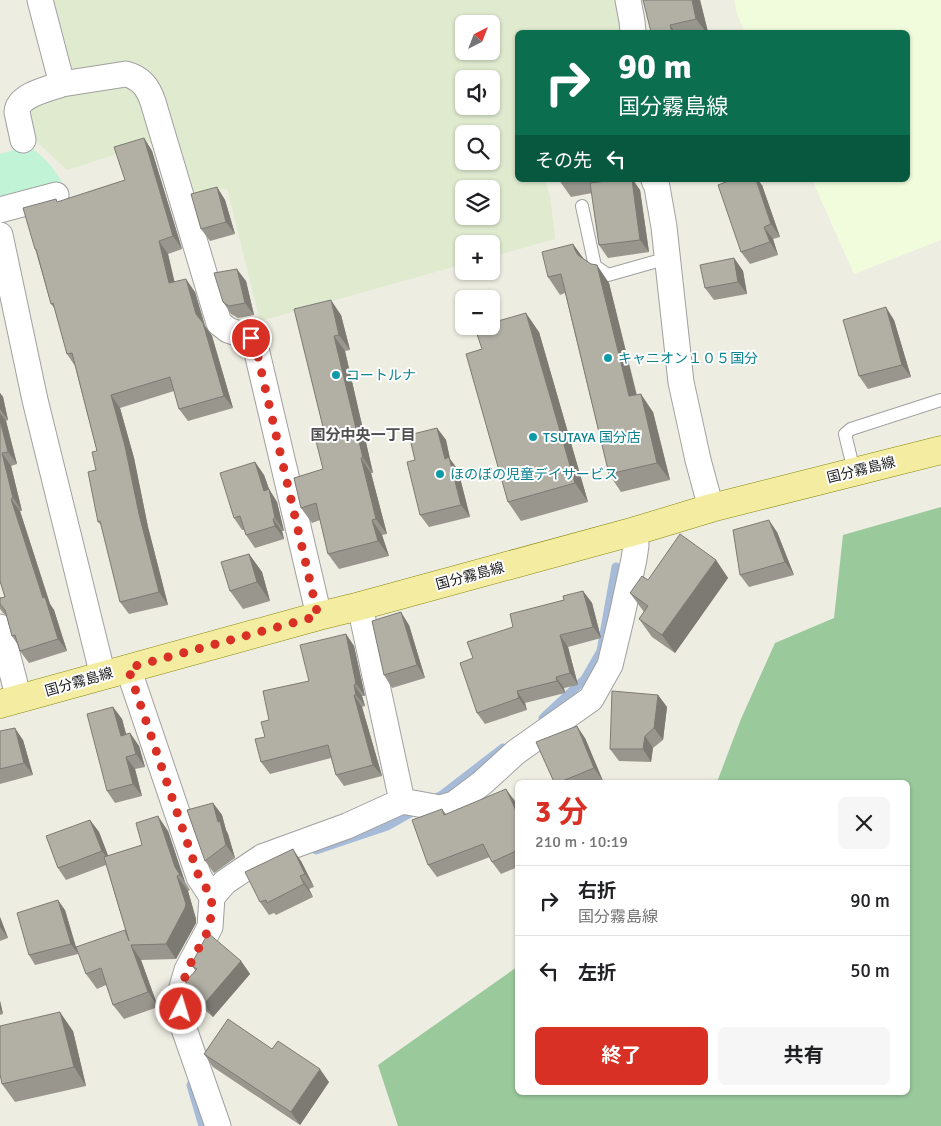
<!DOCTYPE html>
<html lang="ja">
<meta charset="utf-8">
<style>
:root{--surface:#fff;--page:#f6f6f6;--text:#202124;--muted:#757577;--line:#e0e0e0;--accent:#d93025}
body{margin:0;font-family:Signika,"Noto Sans JP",sans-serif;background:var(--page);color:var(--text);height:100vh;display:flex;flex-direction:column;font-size:19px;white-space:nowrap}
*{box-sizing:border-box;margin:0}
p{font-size:16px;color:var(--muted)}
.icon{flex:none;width:28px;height:28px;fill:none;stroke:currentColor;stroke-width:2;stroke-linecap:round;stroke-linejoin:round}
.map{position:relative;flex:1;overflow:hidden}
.side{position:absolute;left:515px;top:780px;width:395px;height:315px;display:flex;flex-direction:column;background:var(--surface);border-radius:8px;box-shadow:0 1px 4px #0004}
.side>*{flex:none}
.guide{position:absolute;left:515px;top:30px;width:395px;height:152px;border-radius:8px;box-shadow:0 1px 4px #0004;background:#0b6e4f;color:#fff;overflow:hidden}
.needle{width:32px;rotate:42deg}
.controls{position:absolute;left:455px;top:15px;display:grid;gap:10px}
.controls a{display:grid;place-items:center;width:45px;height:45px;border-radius:8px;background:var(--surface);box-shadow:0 1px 4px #0004;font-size:25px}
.pin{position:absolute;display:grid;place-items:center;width:42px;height:42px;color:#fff;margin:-21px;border:2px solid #fff;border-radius:50%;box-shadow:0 1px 5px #0007}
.me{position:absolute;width:55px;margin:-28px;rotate:5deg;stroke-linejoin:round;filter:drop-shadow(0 0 4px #0008)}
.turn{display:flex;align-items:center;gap:18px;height:105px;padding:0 20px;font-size:22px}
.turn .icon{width:65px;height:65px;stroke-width:2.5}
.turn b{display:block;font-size:35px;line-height:42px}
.then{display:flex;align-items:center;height:48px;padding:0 20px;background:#0003;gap:10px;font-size:19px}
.round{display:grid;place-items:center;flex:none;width:52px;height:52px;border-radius:8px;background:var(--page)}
.summary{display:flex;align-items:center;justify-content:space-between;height:85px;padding:0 20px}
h1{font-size:30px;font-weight:700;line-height:38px;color:var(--accent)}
.cta{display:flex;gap:10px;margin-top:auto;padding:10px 20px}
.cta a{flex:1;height:58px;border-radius:8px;background:var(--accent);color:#fff;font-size:20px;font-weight:700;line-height:58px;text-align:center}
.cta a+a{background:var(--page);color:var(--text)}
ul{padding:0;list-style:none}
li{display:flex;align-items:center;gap:15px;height:70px;padding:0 20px;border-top:1px solid var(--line)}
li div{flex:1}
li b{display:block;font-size:19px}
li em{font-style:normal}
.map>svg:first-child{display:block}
.education{fill:#f1fcdc}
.farmland{fill:#dfeacf;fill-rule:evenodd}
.forest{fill:#9ac99c}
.park{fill:#c1f4d7}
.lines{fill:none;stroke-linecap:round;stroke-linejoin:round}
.stream{stroke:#a6bbd7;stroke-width:9}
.service-casing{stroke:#a0a0a0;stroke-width:14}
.minor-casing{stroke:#a0a0a0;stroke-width:27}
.primary-casing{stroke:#88880b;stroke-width:29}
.service{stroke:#fff;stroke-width:12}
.minor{stroke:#fff;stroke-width:25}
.primary{stroke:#f4eca0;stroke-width:28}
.wall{fill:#99968e}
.shaded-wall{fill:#7d7a74}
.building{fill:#b2afa5;stroke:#7d7a74}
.route{stroke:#d93025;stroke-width:9;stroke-dasharray:0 16.2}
.culture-dot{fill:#0f9aa8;stroke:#fff;stroke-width:2}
.labels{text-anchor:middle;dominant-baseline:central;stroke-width:4;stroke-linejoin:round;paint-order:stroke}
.culture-label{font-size:14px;fill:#0d838f;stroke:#fff;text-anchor:start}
.street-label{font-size:14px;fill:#1c1c1c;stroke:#fff}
.neighbourhood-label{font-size:15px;font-weight:bold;fill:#4f4f4f;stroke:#fff}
</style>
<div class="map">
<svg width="941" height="1126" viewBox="0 0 941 1126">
<rect width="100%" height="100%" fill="#edede2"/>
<path class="education" d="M734,0H941V240L854,274L812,180H908V32H745L737,14Z"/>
<path class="farmland" d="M45,0H622V32H518V180H545L550,196L555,239L491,257V244H464V264L260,321L227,188L193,197L153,83L78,72L62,69ZM464,24H491V51H464ZM464,79H491V106H464ZM464,134H491V161H464ZM464,189H491V216H464Z
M129,85L144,95L157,141L67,170L30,135L20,108L33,98Z"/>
<path class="forest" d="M941,507V1126H398L378,1065L517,967L518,1092H908V782H717L741,719L775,643L834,618L843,535Z"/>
<path class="park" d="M28,146C46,158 51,165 62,182L0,196V154Z"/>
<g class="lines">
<path class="stream" d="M543,718L585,679L601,651L616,567
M433,800L442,795L503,748
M316,850L387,826L417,809
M191,1085L203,1126"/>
<defs>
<path id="service" d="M582,206L595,266L608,275L668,258
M854,471L845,434L851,429L941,400"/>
<path id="minor" d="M40,0L62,84L126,74C141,78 148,87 153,102L219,323L228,330L251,338L255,344L319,616
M628,0L632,21L633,32
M23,140L17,112C18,95 48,89 62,84
M654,180L657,187L664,227L681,382L698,460L711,508
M0,210L56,195
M0,235L35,400L103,676
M360,606L402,801
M0,627L19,699
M128,668L199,877L212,897
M218,1126L182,1023L180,994L187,970L210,927L212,897L225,882L262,857L347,826L402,801L440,808L454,804L482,783L516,752L591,699L610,665L622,615L634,559L636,545L635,531"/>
<path id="primary" d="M0,704L319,616L360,606L635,531L711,508L941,450"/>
</defs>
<use href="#service" class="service-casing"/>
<use href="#minor" class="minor-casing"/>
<use href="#primary" class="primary-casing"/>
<use href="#service" class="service"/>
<use href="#minor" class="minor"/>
<use href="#primary" class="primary"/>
</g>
<path class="wall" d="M700,0L708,32H651Z
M144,138L152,151L182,249L168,254L174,282L195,292L205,326L212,336L233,408L188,421L179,409L174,391L120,408L134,458L148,527L168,605L129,614L120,602L102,526L98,522L96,470L97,451L75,366L67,354L55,309L51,304L36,252L35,249L58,202L125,180Z
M559,180H633L640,190L649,252L608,258L599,245L592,193L571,197Z
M762,185L780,237L773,239L778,255L750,264L741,252Z
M217,187L225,200L235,234L210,241L201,229Z
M573,244L583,259L609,283L637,395L653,412L670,480L621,492L609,474L565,293L560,295L548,277Z
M734,258L743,271L747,294L714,300L705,288Z
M246,281L254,315L238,318L231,314L223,302Z
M294,309L341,315L350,350L345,351L373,473H371L387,534L382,535L389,556L339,569L328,554L320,520L312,523L301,508L323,469L324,431Z
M894,320L911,377L868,389L859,376Z
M539,332L588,502L521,521L508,502L482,349Z
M0,393L3,397L8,420L6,421L17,464L11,466L22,511H20L50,604L54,610L67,651L29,663L20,651L18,645L12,636L6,615L3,613L0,609V598L5,597L0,581Z
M437,428L446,440L450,459L458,470L470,517L429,527L420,515L415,460Z
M255,462L264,475L269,489L277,502L284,531H282L284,539L255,548L246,535L244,530H242L234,518Z
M777,532L794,575L749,587L740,575Z
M249,554L262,572L270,601L243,609L230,591Z
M716,560L728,578L675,653L652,637L639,619L644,612L630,593L648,580Z
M583,591L592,603L601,638L568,647L578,685L564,688L565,693L525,703L527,710L485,724L477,713L473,658L564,600Z
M409,625L425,678L392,688L384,675Z
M346,634L354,646L365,696H362L365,706L362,707L382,776L344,786L336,775L331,758L270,774L261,762L265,737Z
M658,695L667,707L663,740L653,748L651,762L619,761L610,749Z
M113,707L122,719L126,734L130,733L139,746L145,767L135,769L142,796L115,803L107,791Z
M0,731L23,740L33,775L0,784Z
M585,738L603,781L599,782H554Z
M515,801L518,807V867L501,874L492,862L490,857L437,877L428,865L442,809L446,814Z
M213,803L222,815L226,830L228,834L235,858L214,873L205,861Z
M90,820L99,832L108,856L142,845L168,831L185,882L190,890L188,891L196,919V923L176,959L141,960L158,1007L124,1019L113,1005L106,985L97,989L86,974L126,931L106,865L66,880L58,868Z
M301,861L314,887L309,889L313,897L276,915L274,913L269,915L260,902Z
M65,910L78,954L35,965L29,955Z
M0,917L8,938L0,941Z
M241,961L250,974L213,1017L195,1002L186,989L195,970L191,965Z
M0,1001L3,1014L0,1015Z
M73,1031L86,1086L15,1102L2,1084Z
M204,1054L329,1082L300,1125L213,1067Z"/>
<path class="shaded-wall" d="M692,0H700L708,32H706L696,19Z
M670,25L675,32H672Z
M144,138L152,151L182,249L173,236Z
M632,180H633L640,190L649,252L640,240Z
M756,180H758L762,185L780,237L771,224Z
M217,187L225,200L235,234L226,222Z
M764,227L773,239L778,255L770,242Z
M159,241L168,254L178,296L169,283Z
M573,244L586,262L587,268L575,250Z
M734,258L743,271L747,294L738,282Z
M597,265L609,283L641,414L629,396Z
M237,269L246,281L254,315L245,303Z
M186,279L195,292L205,326L212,336L233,408L224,396L196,314Z
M331,300L341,315L350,350L339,335Z
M886,307L894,320L911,377L902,365Z
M526,313L539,332L588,502L575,483Z
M334,336L345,351L373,473L363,458Z
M0,393L3,397L8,420L0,409Z
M641,394L653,412L670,480L657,463Z
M111,395L120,408L134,458L148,527L168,605L159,592L139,514Z
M0,413L6,421L17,464L8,452L0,420Z
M437,428L446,440L450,459L458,470L470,517L461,505L445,459Z
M2,453L11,466L22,511L13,498Z
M361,458L371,473L387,534L376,519Z
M255,462L264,475L269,489L277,502L284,531L275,518L264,491Z
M11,499L20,511L50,604L54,610L67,651L58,639L43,598Z
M273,519L282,531L284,539L275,526Z
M372,520L382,535L389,556L378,541Z
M769,520L777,532L794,575L785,562Z
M249,554L262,572L270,601L257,582Z
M716,560L728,578L675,653L662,635Z
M583,591L592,603L601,638L593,627Z
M401,612L409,625L425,678L417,665Z
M346,634L354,646L365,696L356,684Z
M560,635L568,647L578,685L570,673Z
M556,677L564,688L565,693L557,681Z
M354,685L362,696L365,706L356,695Z
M517,691L525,703L527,710L519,698Z
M354,695L362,707L382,776L373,765Z
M658,695L667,707L663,740L654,728Z
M113,707L122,719L130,748L121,736Z
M577,726L585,738L603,781L594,768Z
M15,728L23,740L33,775L24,763Z
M130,733L139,746L145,767L136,754Z
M645,736L653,748L651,762L643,749Z
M126,757L135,769L142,796L133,784Z
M506,789L515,801L518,807V815Z
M213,803L222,815L226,830L228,834L235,858L226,845L218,822Z
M158,816L168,831L185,882L190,890L175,867Z
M90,820L99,832L111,863L102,851Z
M293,849L301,861L314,887L305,874Z
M177,876L188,891L196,919V923L176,959L166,944Z
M300,876L309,889L313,897L304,884Z
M58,900L65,910L78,954L71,944Z
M0,917L8,938L0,927Z
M131,945L141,960L158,1007L148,992Z
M241,961L250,974L213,1017L204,1004Z
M0,1001L3,1014L0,1009Z
M60,1012L73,1031L86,1086L74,1067Z
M320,1069L329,1082L300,1125L291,1112Z"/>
<path class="building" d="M643,0H692L696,19L670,25L672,32H651Z
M144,138L173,236L159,241L169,283L186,279L196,314L203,323L224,396L179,409L170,377L111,395L125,446L139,514L159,592L120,602L100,521L98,522L88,472L96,470L92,452L97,451L72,353L67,354L53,303L51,304L36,249H35L23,208L56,199L57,202L125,180L114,147Z
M615,180H632L640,240L599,245L590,183Z
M731,180H756L771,224L764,227L770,242L741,252L718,185Z
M217,187L226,222L201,229L191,194Z
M573,244L575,250L578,255L591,264L597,265L629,396L641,394L657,463L609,474L561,274L548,277L542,252Z
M734,258L738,282L705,288L700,265Z
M237,269L245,303L229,306L223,302L214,273Z
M331,300L339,335L334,336L363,458H361L376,519L372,520L378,541L328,554L316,503L301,508L294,478L323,469L314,433L324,431L294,309Z
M886,307L902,365L859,376L843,320Z
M526,313L575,483L508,502L466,354L482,349L475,328L480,326H491V323Z
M0,420L8,452L2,453L13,498L11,499L43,598L45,597L58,639L20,651L15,635L12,636L5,610L0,604V598L5,597L0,581Z
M437,428L445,459L449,457L461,505L420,515L407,462L415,460L409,435Z
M255,462L264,491L269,489L275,518L273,519L275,526L246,535L240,516L234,518L220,473Z
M769,520L785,562L740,575L733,530Z
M680,534L716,560L662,635L639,619L648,606L630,593L642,576L648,580Z
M249,554L257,582L230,591L221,562Z
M583,591L593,627L560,635L570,673L556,677L557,681L517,691L519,698L477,713L460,663L473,658L467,642L513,627L510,614L564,600L563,596Z
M401,612L417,665L384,675L372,621Z
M346,634L356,684L354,685L356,695H354L373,765L336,775L328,745L261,762L255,739L265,737L261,722L269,720L263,691L309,681L300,645Z
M612,691L658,695L654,728L645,736L643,749H610Z
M113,707L121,736L130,733L136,754L126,757L133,784L107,791L87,714Z
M577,726L594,768L560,782H554L536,742Z
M15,728L24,763L0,769V731Z
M506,789L518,815V850L492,862L483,844L428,865L412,820L442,809L444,815Z
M213,803L218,822L220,821L226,845L205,861L187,810Z
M158,816L175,867L180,875L177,876L186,904L185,908L166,944L131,945L148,992L113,1005L101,968L86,974L76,947L125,930L129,941L104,857L142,845L136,823Z
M90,820L102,851L58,868L46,836Z
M293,849L305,874L300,876L304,884L267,903L266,900L260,902L245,872Z
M58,900L71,944L29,955L17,913Z
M208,933L241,961L204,1004L186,989V981L197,969L191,965L192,963Z
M60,1012L74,1067L2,1084L0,1074V1026Z
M228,1019L272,1049L278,1041L320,1069L291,1112L204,1054Z"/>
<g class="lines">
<path class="route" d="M181,1009L180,994L187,970L210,927L212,897L199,877L128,668L318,616L255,344L251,338"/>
</g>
<g class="culture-dot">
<circle cx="608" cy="358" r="5"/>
<circle cx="336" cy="375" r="5"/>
<circle cx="533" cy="437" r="5"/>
<circle cx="440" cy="474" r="5"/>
</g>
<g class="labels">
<g class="culture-label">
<text x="618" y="358">キャニオン１０５国分</text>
<text x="346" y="375">コートルナ</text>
<text x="543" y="437">TSUTAYA 国分店</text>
<text x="450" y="474">ほのぼの児童デイサービス</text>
</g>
<g class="street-label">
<text transform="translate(861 470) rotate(-14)">国分霧島線</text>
<text transform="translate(470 576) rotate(-15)">国分霧島線</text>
<text transform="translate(79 682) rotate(-16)">国分霧島線</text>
</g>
<g class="neighbourhood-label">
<text x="363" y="435">国分中央一丁目</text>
</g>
</g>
</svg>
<div class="controls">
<a><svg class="needle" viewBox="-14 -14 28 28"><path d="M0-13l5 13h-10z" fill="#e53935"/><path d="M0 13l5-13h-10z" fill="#757577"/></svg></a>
<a><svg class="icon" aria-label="sound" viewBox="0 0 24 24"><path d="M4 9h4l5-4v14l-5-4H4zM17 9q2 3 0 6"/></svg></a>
<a><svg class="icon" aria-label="search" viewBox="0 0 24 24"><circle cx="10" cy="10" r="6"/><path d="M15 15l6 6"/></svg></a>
<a><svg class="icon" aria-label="layers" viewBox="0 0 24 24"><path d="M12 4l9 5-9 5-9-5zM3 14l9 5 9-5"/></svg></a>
<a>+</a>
<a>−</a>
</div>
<div class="pin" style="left:251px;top:338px;background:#d93025"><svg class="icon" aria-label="arrive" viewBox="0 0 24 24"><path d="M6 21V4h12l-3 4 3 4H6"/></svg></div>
<svg class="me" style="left:181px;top:1009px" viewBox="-20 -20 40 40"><circle r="17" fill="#d93025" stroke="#fff" stroke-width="3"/><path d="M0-11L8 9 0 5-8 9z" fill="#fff"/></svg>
<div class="guide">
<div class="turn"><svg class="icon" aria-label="right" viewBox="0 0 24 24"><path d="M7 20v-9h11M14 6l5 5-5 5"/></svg><div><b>90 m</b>国分霧島線</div></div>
<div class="then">その先<svg class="icon" aria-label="left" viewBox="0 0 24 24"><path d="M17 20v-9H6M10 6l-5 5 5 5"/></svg></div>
</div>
<section class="side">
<div class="summary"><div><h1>3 分</h1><p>210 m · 10:19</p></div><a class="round"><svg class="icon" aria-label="close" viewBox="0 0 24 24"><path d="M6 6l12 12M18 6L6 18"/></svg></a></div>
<ul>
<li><svg class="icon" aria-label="right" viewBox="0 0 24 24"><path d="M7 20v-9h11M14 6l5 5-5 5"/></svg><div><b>右折</b><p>国分霧島線</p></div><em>90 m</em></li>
<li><svg class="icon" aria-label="left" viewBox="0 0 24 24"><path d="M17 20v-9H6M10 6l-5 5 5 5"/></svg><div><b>左折</b></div><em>50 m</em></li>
</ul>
<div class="cta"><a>終了</a><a>共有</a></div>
</section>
</div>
